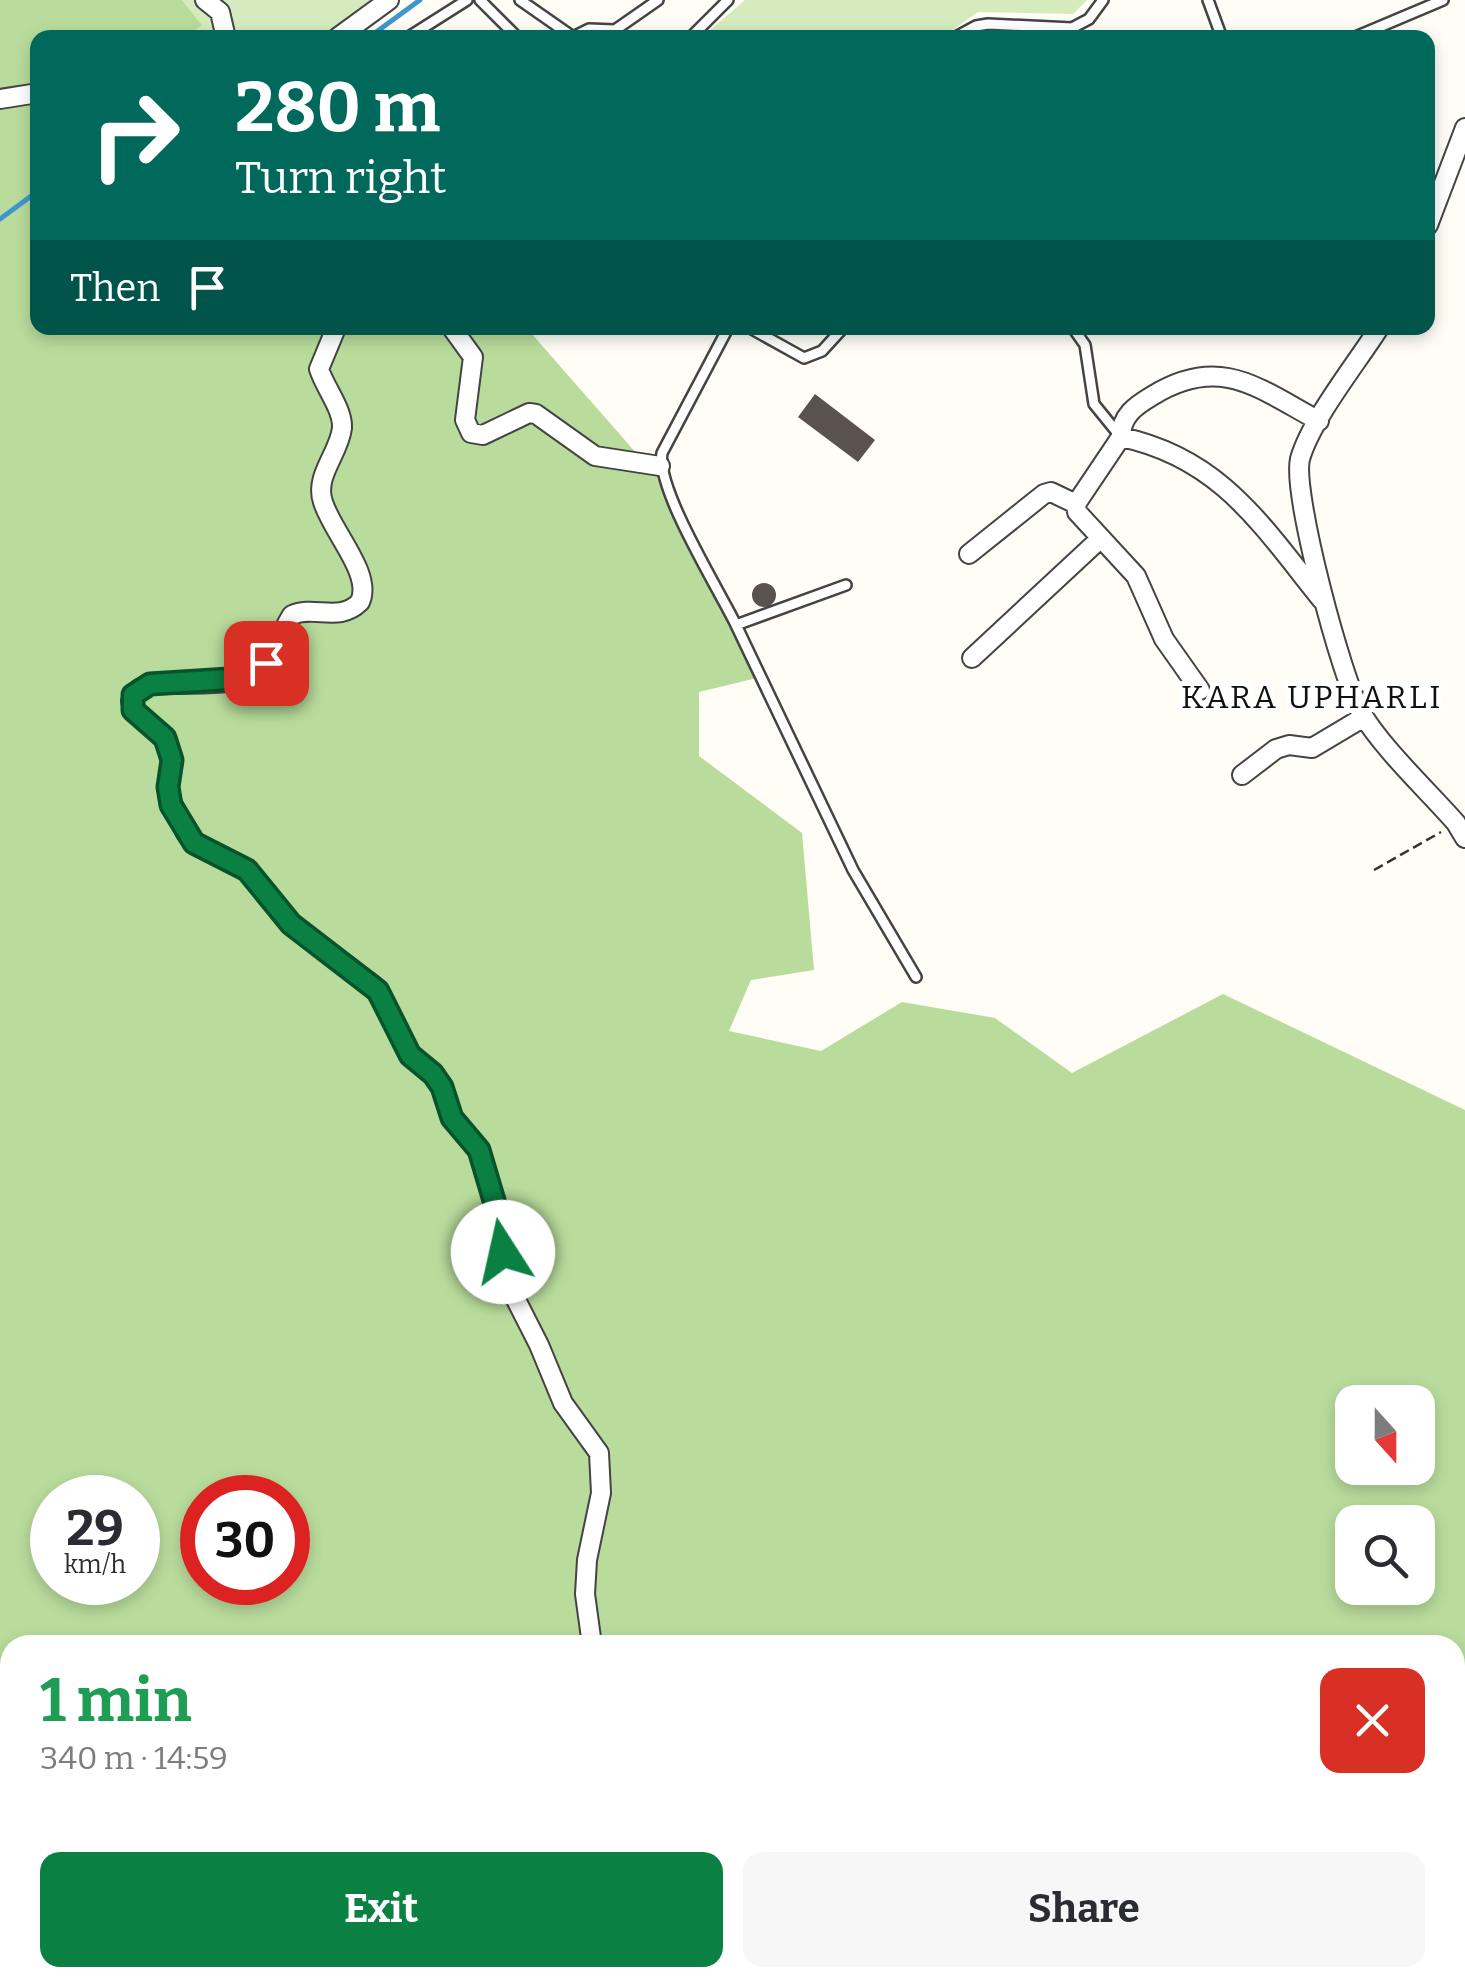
<!DOCTYPE html>
<meta charset="utf-8">
<style>
:root{--surface:#fff;--page:#f7f7f7;--text:#2b2b33;--muted:#7c7c81;--accent:#0b8043}
body{margin:0;font-family:Bitter,serif;background:var(--page);color:var(--text);height:100vh;display:flex;flex-direction:column;font-size:38px;white-space:nowrap}
*{box-sizing:border-box;margin:0}
p{font-size:32px;color:var(--muted)}
.icon{flex:none;width:55px;height:55px;fill:none;stroke:currentColor;stroke-width:2;stroke-linecap:round;stroke-linejoin:round}
.map{position:relative;flex:1;overflow:hidden}
.sheet{position:absolute;left:0px;top:1635px;width:1465px;height:352px;display:flex;flex-direction:column;background:var(--surface);border-radius:30px 30px 0 0;box-shadow:0 5px 15px #0003}
.sheet>*{flex:none}
.top-card{position:absolute;left:30px;top:30px;width:1405px;height:305px;border-radius:20px;box-shadow:0 5px 15px #0003;background:#00695c;color:#fff;overflow:hidden}
.needle{width:65px;rotate:159deg}
.fabs{position:absolute;left:1335px;top:1385px;display:grid;gap:20px}
.fabs a{display:grid;place-items:center;width:100px;height:100px;border-radius:20px;background:var(--surface);box-shadow:0 5px 15px #0003;font-size:50px}
.speed{position:absolute;left:30px;top:1475px;display:flex;gap:20px;font-size:50px;font-weight:700;text-align:center}
.speed>*{display:grid;place-content:center;width:130px;height:130px;border-radius:50%;background:var(--surface);box-shadow:0 5px 15px #0003;line-height:1}
.speed small{font-size:25px;font-weight:400}
.speed .limit{border:15px solid #d22;background:#fff;color:#111}
.pin{position:absolute;display:grid;place-items:center;width:85px;height:85px;color:#fff;margin:-42px;border-radius:20px;box-shadow:0 5px 15px #0006}
.me{position:absolute;width:110px;margin:-55px;rotate:350deg;stroke-linejoin:round;filter:drop-shadow(0 0 8px #0008)}
.turn{display:flex;align-items:center;gap:35px;height:210px;padding:0 40px;font-size:45px}
.turn .icon{width:130px;height:130px;stroke-width:2.5}
.turn b{display:block;font-size:70px;line-height:85px}
.then{display:flex;align-items:center;height:95px;padding:0 40px;background:#0003;gap:20px;font-size:38px}
.round{display:grid;place-items:center;flex:none;width:105px;height:105px;border-radius:20px;background:var(--page)}
.head{display:flex;align-items:center;justify-content:space-between;height:170px;padding:0 40px}
h1{font-size:60px;font-weight:700;line-height:75px;color:#1e9e55}
.action{display:flex;gap:20px;margin-top:auto;padding:20px 40px}
.action a{flex:1;height:115px;border-radius:20px;background:var(--accent);color:#fff;font-size:40px;font-weight:700;line-height:115px;text-align:center}
.action a+a{background:var(--page);color:var(--text)}
.map>svg:first-child{display:block}
.green{fill:#d5ebbd}
.forest{fill:#b9dc9c;fill-rule:evenodd}
.water{fill:#b9e0f7;stroke:#3f96cf;stroke-width:2.5}
.lines{fill:none;stroke-linecap:round;stroke-linejoin:round}
.stream{stroke:#3f96cf;stroke-width:5}
.building{fill:#5a524d}
.service-casing{stroke:#444;stroke-width:14}
.minor-casing{stroke:#444;stroke-width:22}
.path{stroke:#333;stroke-width:2.5;stroke-dasharray:10 5;stroke-linecap:butt}
.service{stroke:#fff;stroke-width:9}
.minor{stroke:#fff;stroke-width:18}
.route-casing{stroke:#07532c;stroke-width:25}
.route{stroke:#0b8043;stroke-width:18}
.labels{text-anchor:middle;dominant-baseline:central;stroke-width:10;stroke-linejoin:round;paint-order:stroke}
.quarter-label{font-size:32px;letter-spacing:2.5px;fill:#111;stroke:#fff}
</style>
<div class="map">
<svg width="1465" height="1986" viewBox="0 0 1465 1986">
<rect width="100%" height="100%" fill="#fffdf5"/>
<path class="green" d="M182,0H377L323,38L186,37L201,24Z
M745,0H1087L1073,14L978,12L942,37H702Z"/>
<path class="forest" d="M0,0H182L202,25L186,37L38,38V328H535L531,333L666,487L757,678L699,692V756L802,833L814,970L751,980L729,1031L821,1051L902,1002L995,1018L1072,1073L1223,994L1465,1110V1986H0ZM1352,1402H1418V1468H1352ZM52,1498H138V1582H52ZM202,1498H288V1582H202ZM1352,1522H1418V1588H1352ZM10,1645H1455V1978H10Z"/>
<path class="water" d="M1313,1978H1409L1404,1986H1311Z"/>
<g class="lines">
<path class="stream" d="M368,38L420,0
M0,219L38,191"/>
</g>
<path class="building" d="M815,394L875,440L858,462L798,417Z
M752 595a12 12 0 1 1 24 0a12 12 0 1 1-24 0Z"/>
<g class="lines">
<defs>
<path id="service" d="M480,0L518,38
M520,0L573,37L589,29L615,30L658,0
M1208,0L1222,38
M407,38L467,0
M690,38L728,0
M954,38L976,26L988,24L1072,28L1089,19L1103,0
M1353,38L1443,0
M728,328L662,453C656,489 718,588 736,625L846,585
M750,328L804,358L822,351L843,328
M1073,328L1085,345L1094,404L1120,436
M736,625L853,870L916,977"/>
<path id="minor" d="M205,0L220,12L226,38
M337,38L389,0
M0,99L38,93
M1428,225L1465,128
M336,328L319,369C325,388 343,409 342,428C339,454 314,476 323,502C332,532 373,574 360,602C339,623 315,605 292,615C281,632 274,656 260,671C243,688 175,683 150,684L139,689L131,701L133,710L157,730L168,746L172,760L168,795L186,833L194,843L247,871L291,924L373,985L410,1055L433,1074L442,1087L452,1118L479,1150L498,1214L508,1284L539,1345L563,1403L599,1453L601,1493L587,1560L585,1594L592,1645
M452,328L473,357L465,420L471,433L483,435L529,413L536,414L595,456L660,466
M1379,328C1356,364 1311,420 1300,459C1292,493 1342,680 1361,712C1381,747 1429,792 1456,823L1465,838
M1121,437C1221,458 1262,526 1322,600
M969,554L1044,494L1051,492L1076,504
M972,658L1101,538
M1200,690L1164,639L1136,576L1077,512L1076,504L1121,437C1121,416 1135,406 1152,396C1220,354 1258,388 1319,421
M1242,775L1276,749L1289,745L1312,748L1364,717
M1455,1728L1465,1709
M1455,1926L1465,1958
M694,1986L695,1978
M1464,1986L1465,1977"/>
</defs>
<use href="#service" class="service-casing"/>
<use href="#minor" class="minor-casing"/>
<path class="path" d="M1374,870L1441,832"/>
<use href="#service" class="service"/>
<use href="#minor" class="minor"/>
</g>
<g class="lines">
<defs>
<path id="route" d="M266,663L254,676L245,678L150,684L133,695V710L165,738L172,760L168,787L171,805L194,843L247,870L291,924L378,991L410,1055L433,1074L442,1087L452,1118L479,1150L498,1214L503,1252"/>
</defs>
<use href="#route" class="route-casing"/>
<use href="#route" class="route"/>
</g>
<g class="labels">
<g class="quarter-label">
<text x="1312" y="697">KARA UPHARLI</text>
</g>
</g>
</svg>
<div class="fabs">
<a><svg class="needle" viewBox="-14 -14 28 28"><path d="M0-13l5 13h-10z" fill="#e53935"/><path d="M0 13l5-13h-10z" fill="#7c7c81"/></svg></a>
<a><svg class="icon" aria-label="search" viewBox="0 0 24 24"><circle cx="10" cy="10" r="6"/><path d="M15 15l6 6"/></svg></a>
</div>
<div class="speed"><div>29<small>km/h</small></div><div class="limit">30</div></div>
<div class="pin" style="left:266px;top:663px;background:#d93025"><svg class="icon" aria-label="arrive" viewBox="0 0 24 24"><path d="M6 21V4h12l-3 4 3 4H6"/></svg></div>
<svg class="me" style="left:503px;top:1252px" viewBox="-20 -20 40 40"><circle r="19" fill="#fff"/><path d="M0-13L10 11 0 6-10 11z" fill="#0b8043"/></svg>
<div class="top-card">
<div class="turn"><svg class="icon" aria-label="right" viewBox="0 0 24 24"><path d="M7 20v-9h11M14 6l5 5-5 5"/></svg><div><b>280 m</b>Turn right</div></div>
<div class="then">Then<svg class="icon" aria-label="arrive" viewBox="0 0 24 24"><path d="M6 21V4h12l-3 4 3 4H6"/></svg></div>
</div>
<section class="sheet">
<div class="head"><div><h1>1 min</h1><p>340 m · 14:59</p></div><a class="round" style="background:#d93025;color:#fff"><svg class="icon" aria-label="close" viewBox="0 0 24 24"><path d="M6 6l12 12M18 6L6 18"/></svg></a></div>
<div class="action"><a>Exit</a><a>Share</a></div>
</section>
</div>
